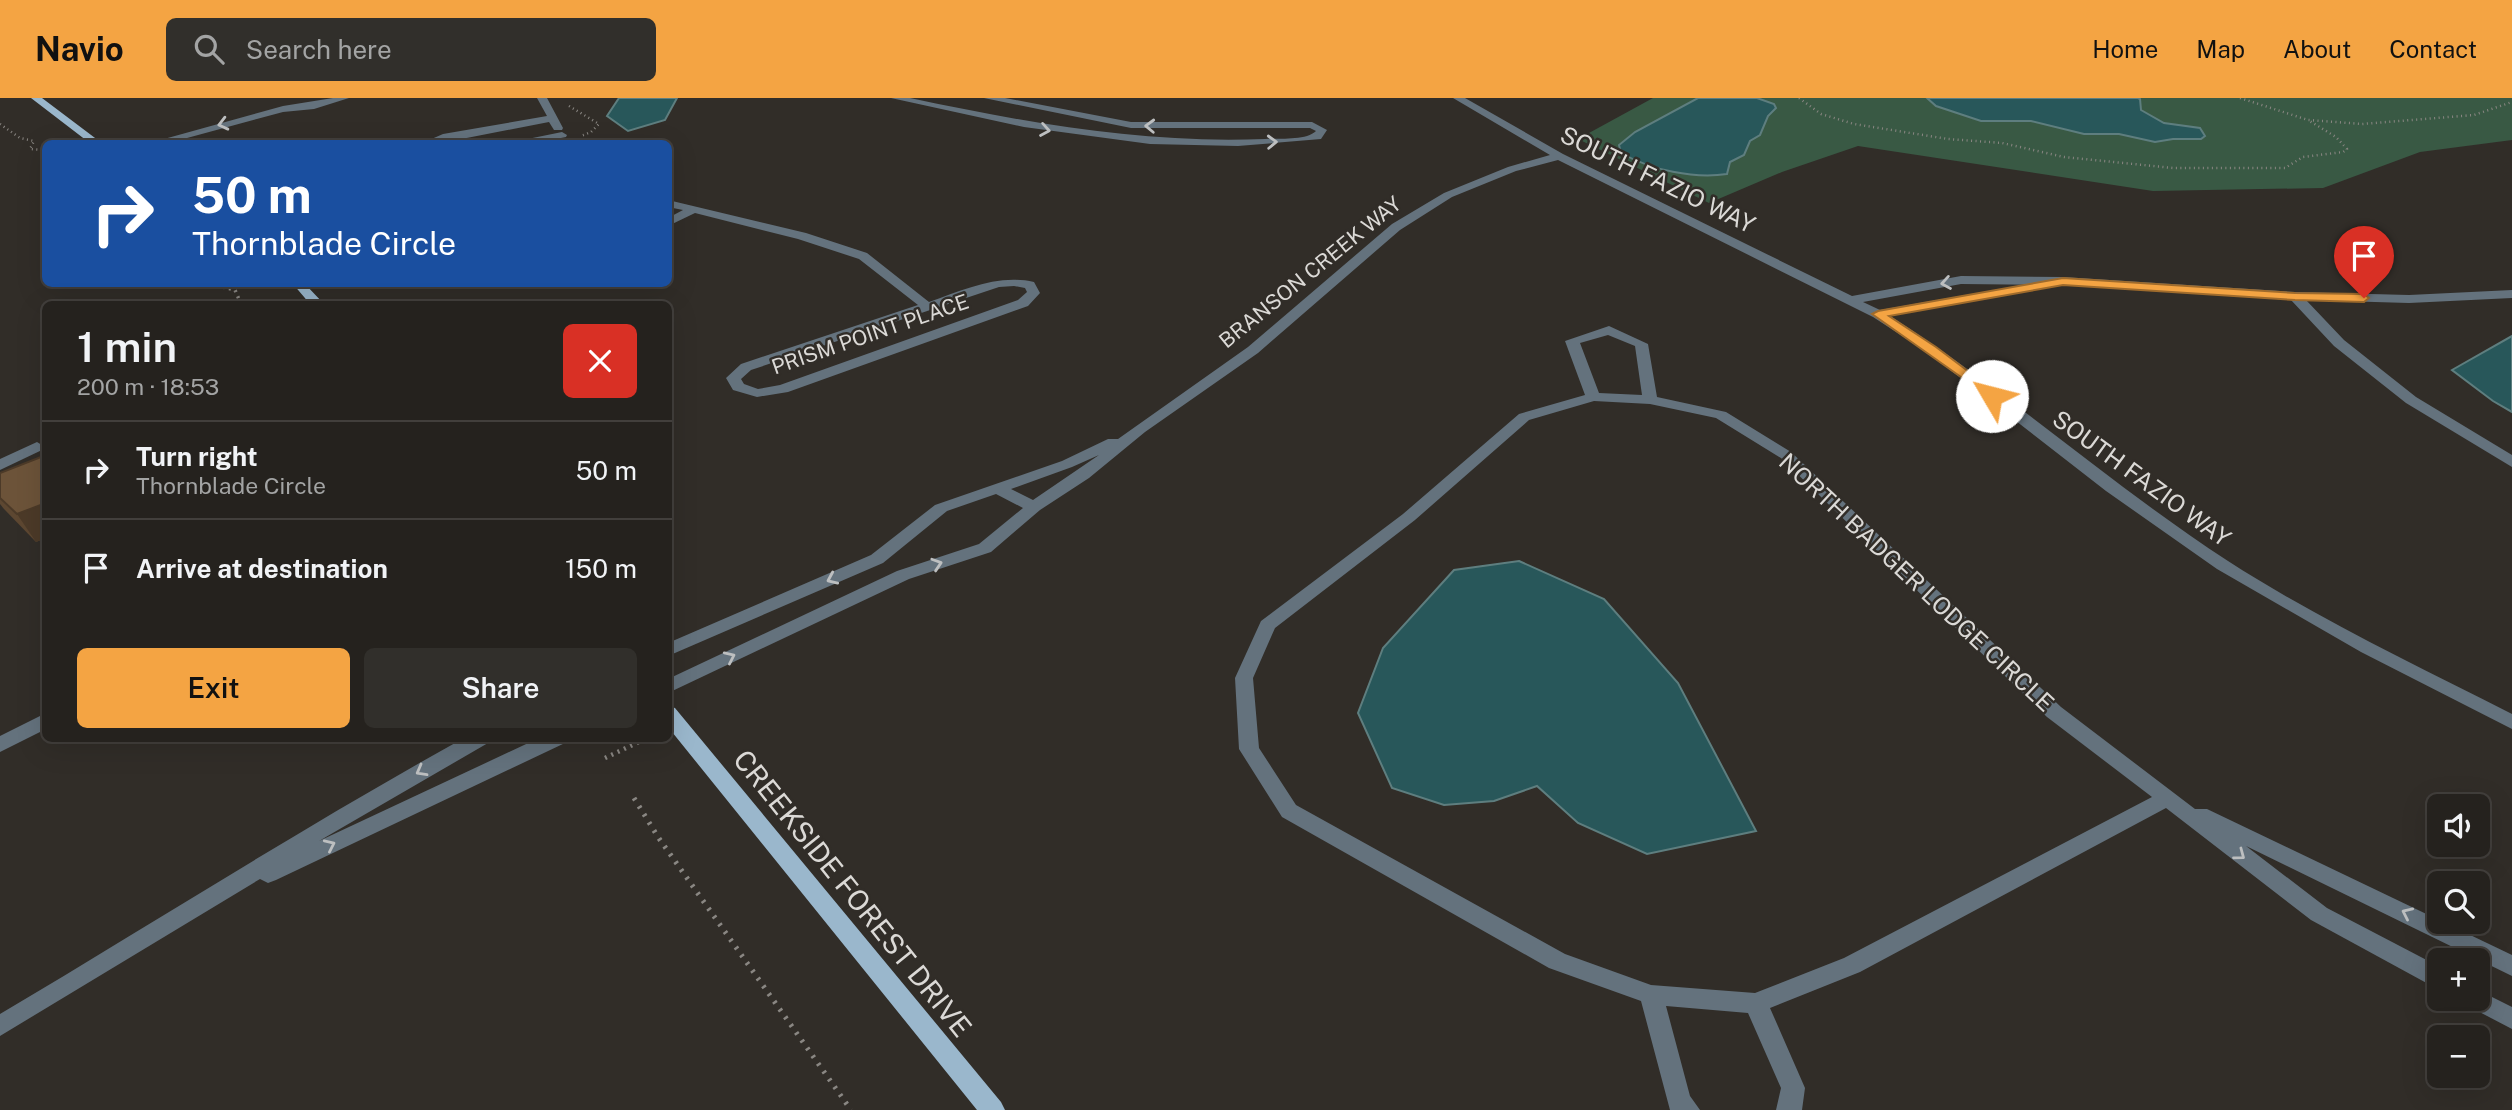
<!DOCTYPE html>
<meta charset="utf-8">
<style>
:root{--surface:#25221e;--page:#312f2b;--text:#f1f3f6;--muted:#a3a4a4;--line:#423f3c;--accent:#f4a443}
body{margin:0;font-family:"Public Sans",sans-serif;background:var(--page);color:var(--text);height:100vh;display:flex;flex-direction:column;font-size:26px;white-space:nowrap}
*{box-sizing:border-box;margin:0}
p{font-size:23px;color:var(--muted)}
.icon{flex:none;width:38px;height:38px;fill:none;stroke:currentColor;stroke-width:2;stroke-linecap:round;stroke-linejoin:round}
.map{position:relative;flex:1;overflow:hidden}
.sheet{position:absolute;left:42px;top:203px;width:630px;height:441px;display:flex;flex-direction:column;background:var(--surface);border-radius:10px;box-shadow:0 7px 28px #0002,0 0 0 2px var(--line)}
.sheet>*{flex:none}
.guide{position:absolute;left:42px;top:42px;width:630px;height:147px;border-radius:10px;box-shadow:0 7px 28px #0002,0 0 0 2px var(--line);background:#1a4fa0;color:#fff;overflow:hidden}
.controls{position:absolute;left:2427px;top:696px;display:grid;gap:14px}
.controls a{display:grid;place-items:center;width:63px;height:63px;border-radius:10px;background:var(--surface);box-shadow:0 7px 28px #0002,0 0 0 2px var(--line);font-size:35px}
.pin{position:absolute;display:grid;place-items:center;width:60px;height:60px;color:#fff;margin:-72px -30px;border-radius:50% 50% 50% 0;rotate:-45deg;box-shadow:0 0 7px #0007}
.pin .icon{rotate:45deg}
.me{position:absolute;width:77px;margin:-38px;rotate:307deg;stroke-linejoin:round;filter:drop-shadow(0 0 5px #0008)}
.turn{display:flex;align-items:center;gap:24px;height:147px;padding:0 35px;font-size:32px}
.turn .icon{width:91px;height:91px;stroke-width:2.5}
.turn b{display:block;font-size:49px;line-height:60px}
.round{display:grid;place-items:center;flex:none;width:74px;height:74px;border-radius:10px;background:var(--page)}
.head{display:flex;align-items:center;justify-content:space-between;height:119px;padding:0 35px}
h1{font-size:42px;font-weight:600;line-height:52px}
.primary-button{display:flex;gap:14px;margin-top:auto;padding:14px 35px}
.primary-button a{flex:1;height:80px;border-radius:10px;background:var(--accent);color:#111;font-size:28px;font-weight:600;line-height:80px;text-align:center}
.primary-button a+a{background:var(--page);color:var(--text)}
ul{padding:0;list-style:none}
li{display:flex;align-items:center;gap:21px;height:98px;padding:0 35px;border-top:2px solid var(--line)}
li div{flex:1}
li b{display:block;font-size:26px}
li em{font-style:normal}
header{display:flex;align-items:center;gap:42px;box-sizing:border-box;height:98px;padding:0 35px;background:var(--accent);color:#111}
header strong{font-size:33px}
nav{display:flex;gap:38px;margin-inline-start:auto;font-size:24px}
.search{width:490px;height:63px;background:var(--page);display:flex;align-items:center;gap:18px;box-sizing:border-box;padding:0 24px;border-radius:10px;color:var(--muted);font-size:26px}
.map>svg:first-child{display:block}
.green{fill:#395944}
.water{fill:#28575a;stroke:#5e7e7f;stroke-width:2}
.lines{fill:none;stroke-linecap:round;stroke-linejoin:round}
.path-far3{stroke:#8a8783;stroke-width:2.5;stroke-dasharray:1 3.5;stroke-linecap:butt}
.path-far2{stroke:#8a8783;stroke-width:3.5;stroke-dasharray:2 4.5;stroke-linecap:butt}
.path-far1{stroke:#8a8783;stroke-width:4.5;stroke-dasharray:2 5;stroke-linecap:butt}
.path{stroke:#8a8783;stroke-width:5;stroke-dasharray:2.5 7;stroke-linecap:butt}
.minor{fill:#64727d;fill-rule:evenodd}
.major{fill:#9ab7cc;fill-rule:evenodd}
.wall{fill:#5d4731}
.shaded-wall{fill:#4c3a28}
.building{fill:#6c5339;stroke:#4c3a28;stroke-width:2}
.oneway{stroke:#bdbfc0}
.route{fill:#f4a443;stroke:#9f6b2c;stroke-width:2}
.labels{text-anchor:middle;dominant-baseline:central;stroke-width:5;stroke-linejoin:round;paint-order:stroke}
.far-street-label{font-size:21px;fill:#dbd9d6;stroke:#312d28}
.street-label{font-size:24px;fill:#dbd9d6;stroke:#312d28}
.near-street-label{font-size:28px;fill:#dbd9d6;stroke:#312d28}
</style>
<header>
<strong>Navio</strong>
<div class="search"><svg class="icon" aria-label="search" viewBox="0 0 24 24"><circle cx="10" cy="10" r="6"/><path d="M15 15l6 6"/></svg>Search here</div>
<nav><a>Home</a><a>Map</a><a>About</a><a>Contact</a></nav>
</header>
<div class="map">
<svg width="2512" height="1012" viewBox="0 0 2512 1012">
<rect width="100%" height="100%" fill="#312d28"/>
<path class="green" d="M1653,0H2512V42L2420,54L2323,90L2153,93L1858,48L1782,74L1709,105L1578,41Z"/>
<path class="water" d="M619,0H677L665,22L628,33L607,18Z
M1698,0H1757L1774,6L1776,10L1768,18L1760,37L1750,43L1744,57L1730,64L1727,76C1694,81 1651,72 1621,55L1619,47L1635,34Z
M1927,0H2138L2140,1L2141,12L2164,25L2200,30L2205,38L2201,41H2173L2155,44L2119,36H2084L2031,23H1981L1936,8Z
M2512,238V314L2493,303L2452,272Z
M1519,463L1604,501L1678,585L1756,733L1647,756L1578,725L1537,688L1494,703L1444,707L1392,690L1358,615L1383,550L1454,472Z"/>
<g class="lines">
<path class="path-far3" d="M1799,0L1821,16L1854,26L1948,41L2002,45L2064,59L2173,70H2285L2303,59L2343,54L2347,51L2336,39L2308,22
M2240,0L2308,22L2362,26L2474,17L2512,4
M569,8L599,26L591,34L581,38
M0,26L20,40L34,43L30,51L46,52"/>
<path class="path-far2" d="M210,186L235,192L241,206"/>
<path class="path-far1" d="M605,660L645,641"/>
<path class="path" d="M634,700L658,739L851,1012"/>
<path class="minor" d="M333,0H349L314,11L283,14L165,46H146L283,8Z
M537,0H547L563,30L562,32H554L549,24L436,46H420L443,36L547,18Z
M891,0H910C1028,25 1144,46 1265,41C1278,40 1306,43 1316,33L1310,30H1131L984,0H1005L1131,24H1312L1327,32L1321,41L1238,48L1150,46L1024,29Z
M1453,0H1465L1563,56L1852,198L1961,178L2063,179L2295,194L2409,197L2512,192V200L2409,205L2306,202L2344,242L2416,299L2512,357V369L2406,305L2334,248L2291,202L2063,187L1961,186L1863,204L1880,212L2018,188V194L2013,195L1890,218C2007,293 2111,387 2228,463C2318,521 2416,567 2512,616V631L2361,554L2217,471L2106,393L1927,254L1873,219L1558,62L1516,73L1452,99L1400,132L1258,255L1145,334L1089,380L1040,412L991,454L909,481L668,595V581L897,473L979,446L1023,410L996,396L947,413L883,465L668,558V545L871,457L935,407L1062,363L1108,341H1118L1248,249L1392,126L1444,95L1508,69L1550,57ZM1099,357L1033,402L1011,391L1072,369Z
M562,34L567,37L566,39L530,46H503Z
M668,102L806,135L867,155L929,204C964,192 997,176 1034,184L1040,195L1028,208L788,294L757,299L733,292L726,280L741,266L918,207L859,161L798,141L695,115L668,128V120L683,112L668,109ZM1014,188L1025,190L1027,194L1018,202L780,287L758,291L744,286L741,281L751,272L999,189Z
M1609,228L1648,246L1657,299L1726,314L1791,354L2061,609L2195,711H2207L2512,857V878L2246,748L2327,810L2440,869V891L2432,888L2311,822L2166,710L1860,874L1770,910L1805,990L1802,1012H1776L1781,990L1748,915L1666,908L1690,998L1700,1012H1670L1641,903L1549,870L1282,719L1239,651L1235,580L1261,523L1403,416L1519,316L1585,297L1565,243ZM1608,237L1635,248L1642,297L1599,295L1580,245ZM1594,303L1650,306L1716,320L1781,360L2047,619L2152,699L1844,860L1755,895L1651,887L1565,856L1296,707L1259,650L1253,580L1275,530L1415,422L1529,322Z
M37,344L45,349L42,352L0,372V361Z
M46,615V631L0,654V638Z
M464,640H490L488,645L319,743L539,640H567L565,645L276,782L268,785L260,781L0,938V916C155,824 307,727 464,640Z
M2478,892L2512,909V931L2468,908L2464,901H2478Z"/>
<path class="major" d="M31,0H42L103,46H91Z
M293,186H305L324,206H310Z
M668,608L675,610L1001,1004L1005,1012H977L668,629Z"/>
</g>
<path class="wall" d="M46,357V440L36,444L4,411L0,406V375Z"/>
<path class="shaded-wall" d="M46,405V440L36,444L17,416Z"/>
<path class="building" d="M46,357V405L17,416L0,400V375Z"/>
<defs><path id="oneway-chevron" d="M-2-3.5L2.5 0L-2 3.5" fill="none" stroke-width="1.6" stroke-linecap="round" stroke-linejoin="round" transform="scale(1.75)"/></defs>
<g class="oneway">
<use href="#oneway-chevron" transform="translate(223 26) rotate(166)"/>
<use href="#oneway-chevron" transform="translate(1150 28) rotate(-178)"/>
<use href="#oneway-chevron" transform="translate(1045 32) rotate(10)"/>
<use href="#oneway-chevron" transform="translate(1272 44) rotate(-2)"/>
<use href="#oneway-chevron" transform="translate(1946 185) rotate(170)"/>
<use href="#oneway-chevron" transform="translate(937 466) rotate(-18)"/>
<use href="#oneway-chevron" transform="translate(832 481) rotate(156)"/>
<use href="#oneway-chevron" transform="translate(730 559) rotate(-25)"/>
<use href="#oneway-chevron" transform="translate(421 673) rotate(151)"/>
<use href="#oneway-chevron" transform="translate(330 747) rotate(-25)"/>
<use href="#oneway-chevron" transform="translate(2240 757) rotate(37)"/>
<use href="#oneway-chevron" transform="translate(2407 815) rotate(-155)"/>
</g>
<path class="route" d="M2063,180L2295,195L2364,196L2369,200L2364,204L2295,202L2063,187L1889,218L1936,249L1997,295V300L1992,301L1872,216L1878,213Z"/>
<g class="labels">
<g class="far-street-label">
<text transform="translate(1310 174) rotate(-39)">BRANSON CREEK WAY</text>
<text transform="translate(870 236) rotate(-19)">PRISM POINT PLACE</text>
</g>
<g class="street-label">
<text transform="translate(1658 81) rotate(26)">SOUTH FAZIO WAY</text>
<text transform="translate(2142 380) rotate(36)">SOUTH FAZIO WAY</text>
<text transform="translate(1917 484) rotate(43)">NORTH BADGER LODGE CIRCLE</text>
</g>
<g class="near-street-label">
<text transform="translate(853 795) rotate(51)">CREEKSIDE FOREST DRIVE</text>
</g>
</g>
</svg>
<div class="controls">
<a><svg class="icon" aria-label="sound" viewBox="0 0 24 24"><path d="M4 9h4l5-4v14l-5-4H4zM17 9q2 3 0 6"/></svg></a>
<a><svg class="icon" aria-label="search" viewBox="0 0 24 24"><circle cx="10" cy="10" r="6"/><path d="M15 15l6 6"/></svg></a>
<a>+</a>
<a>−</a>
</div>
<div class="pin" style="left:2364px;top:200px;background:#d93025"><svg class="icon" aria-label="arrive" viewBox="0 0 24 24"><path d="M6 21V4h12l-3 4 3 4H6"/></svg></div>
<svg class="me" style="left:1992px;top:298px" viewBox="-20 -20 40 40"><circle r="19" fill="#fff"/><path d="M0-13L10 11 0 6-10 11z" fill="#f4a443"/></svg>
<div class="guide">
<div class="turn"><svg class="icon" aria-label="right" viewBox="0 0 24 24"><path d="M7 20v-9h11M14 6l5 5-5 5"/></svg><div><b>50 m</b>Thornblade Circle</div></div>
</div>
<section class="sheet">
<div class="head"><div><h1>1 min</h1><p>200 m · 18:53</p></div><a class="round" style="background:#d93025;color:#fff"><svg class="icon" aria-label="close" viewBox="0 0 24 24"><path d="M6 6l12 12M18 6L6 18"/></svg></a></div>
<ul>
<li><svg class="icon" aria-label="right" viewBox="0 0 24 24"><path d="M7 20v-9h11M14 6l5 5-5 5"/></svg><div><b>Turn right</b><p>Thornblade Circle</p></div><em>50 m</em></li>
<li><svg class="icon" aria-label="arrive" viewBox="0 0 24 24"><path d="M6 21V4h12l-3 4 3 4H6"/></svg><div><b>Arrive at destination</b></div><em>150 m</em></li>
</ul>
<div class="primary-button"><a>Exit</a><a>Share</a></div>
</section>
</div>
